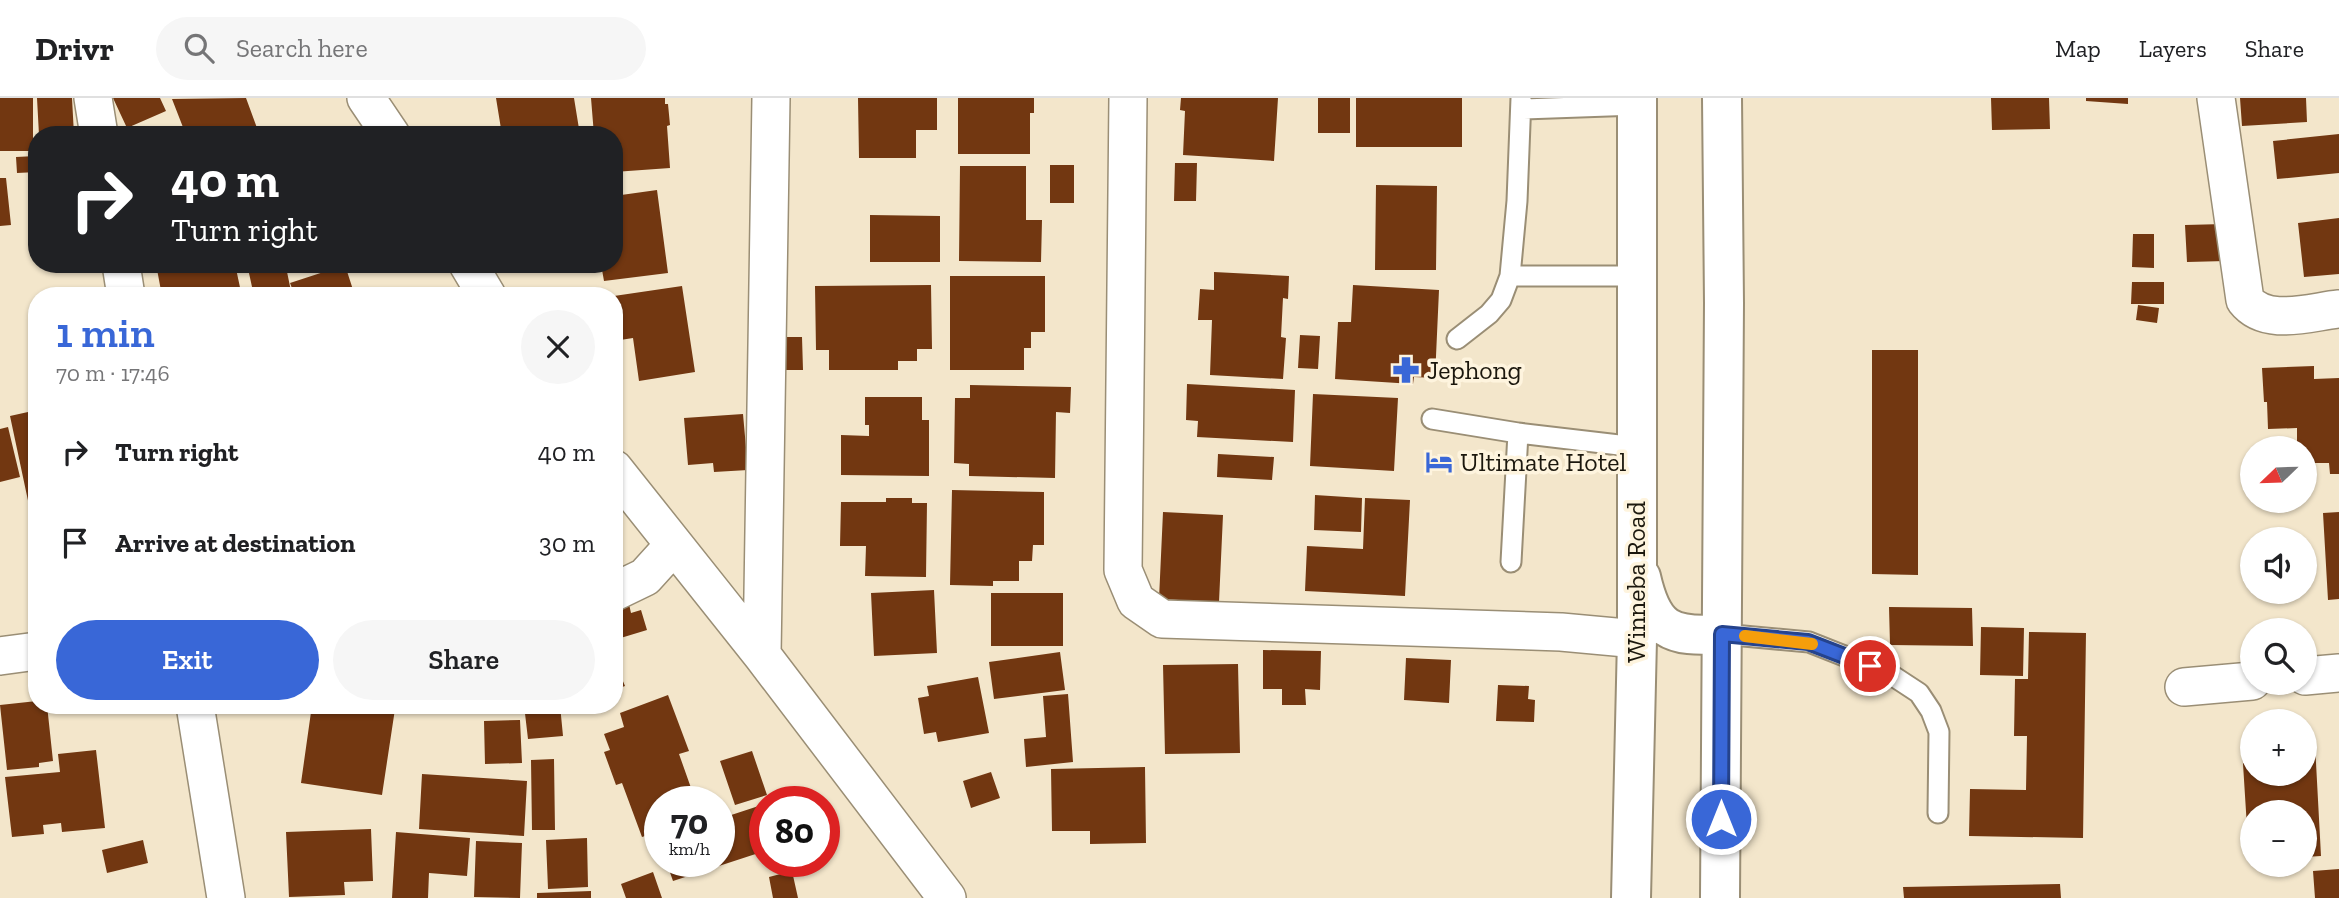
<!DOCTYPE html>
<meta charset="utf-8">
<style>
:root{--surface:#fff;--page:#f6f6f6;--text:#202124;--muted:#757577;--line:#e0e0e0;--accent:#3967d7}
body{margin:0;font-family:"Zilla Slab",serif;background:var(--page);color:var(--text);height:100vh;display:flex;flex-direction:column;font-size:26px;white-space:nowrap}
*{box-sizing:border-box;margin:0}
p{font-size:23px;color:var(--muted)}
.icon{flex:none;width:38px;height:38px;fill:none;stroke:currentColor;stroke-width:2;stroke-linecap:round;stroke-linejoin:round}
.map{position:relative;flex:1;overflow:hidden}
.panel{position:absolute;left:28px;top:189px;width:595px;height:427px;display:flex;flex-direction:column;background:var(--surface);border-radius:28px;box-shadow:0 2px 5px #0004}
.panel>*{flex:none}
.guide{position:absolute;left:28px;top:28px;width:595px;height:147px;border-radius:28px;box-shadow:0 2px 5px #0004;background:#202124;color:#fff;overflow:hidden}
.needle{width:46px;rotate:247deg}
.tools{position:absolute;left:2240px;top:338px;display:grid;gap:14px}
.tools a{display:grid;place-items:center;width:77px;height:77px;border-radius:50%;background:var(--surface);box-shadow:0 2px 5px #0004;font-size:35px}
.speed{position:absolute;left:644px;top:688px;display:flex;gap:14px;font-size:35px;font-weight:700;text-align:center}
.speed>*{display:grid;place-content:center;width:91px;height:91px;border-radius:50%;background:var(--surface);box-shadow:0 2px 5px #0004;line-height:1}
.speed small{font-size:18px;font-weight:400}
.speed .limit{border:10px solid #d22;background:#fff;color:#111}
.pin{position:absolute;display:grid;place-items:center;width:60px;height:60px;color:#fff;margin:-30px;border:4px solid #fff;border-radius:50%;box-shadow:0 2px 7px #0007}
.me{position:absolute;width:77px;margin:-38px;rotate:0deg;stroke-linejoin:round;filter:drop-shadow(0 0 5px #0008)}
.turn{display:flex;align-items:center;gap:24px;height:147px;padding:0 28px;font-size:32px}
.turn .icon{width:91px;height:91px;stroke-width:2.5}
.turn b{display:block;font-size:49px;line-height:60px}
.round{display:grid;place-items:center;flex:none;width:74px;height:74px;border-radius:37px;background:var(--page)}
.summary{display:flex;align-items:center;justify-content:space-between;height:119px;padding:0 28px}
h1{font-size:42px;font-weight:600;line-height:52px;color:var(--accent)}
.button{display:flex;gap:14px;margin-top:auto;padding:14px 28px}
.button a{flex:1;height:80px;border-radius:42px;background:var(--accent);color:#fff;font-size:28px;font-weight:600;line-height:80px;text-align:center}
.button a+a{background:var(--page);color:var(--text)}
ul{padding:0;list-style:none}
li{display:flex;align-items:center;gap:21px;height:91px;padding:0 28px}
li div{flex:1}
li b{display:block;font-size:26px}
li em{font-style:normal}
header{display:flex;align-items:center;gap:42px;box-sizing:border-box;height:98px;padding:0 35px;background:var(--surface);border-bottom:2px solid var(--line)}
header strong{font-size:33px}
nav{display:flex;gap:38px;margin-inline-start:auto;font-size:24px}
.search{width:490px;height:63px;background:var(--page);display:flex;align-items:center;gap:18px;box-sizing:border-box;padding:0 24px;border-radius:38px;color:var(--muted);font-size:26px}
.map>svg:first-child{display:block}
.building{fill:#723711}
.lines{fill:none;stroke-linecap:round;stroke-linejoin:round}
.lane-casing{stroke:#9a8e75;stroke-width:23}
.street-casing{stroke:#9a8e75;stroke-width:40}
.highway-casing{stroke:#9a8e75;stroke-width:42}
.lane{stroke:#fff;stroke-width:19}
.street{stroke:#fff;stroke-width:37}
.highway{stroke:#fff;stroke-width:38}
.route-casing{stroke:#25438c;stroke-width:18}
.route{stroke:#3967d7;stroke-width:12}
.slow{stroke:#f59e0b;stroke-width:12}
.labels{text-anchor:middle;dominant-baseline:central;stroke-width:7;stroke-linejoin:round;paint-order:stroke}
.poi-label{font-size:26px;fill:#1b170d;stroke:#fef4de;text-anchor:start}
.street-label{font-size:26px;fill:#1b170d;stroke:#fef4de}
</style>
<header>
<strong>Drivr</strong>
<div class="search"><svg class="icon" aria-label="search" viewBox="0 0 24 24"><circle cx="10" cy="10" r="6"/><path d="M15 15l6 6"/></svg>Search here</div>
<nav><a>Map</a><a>Layers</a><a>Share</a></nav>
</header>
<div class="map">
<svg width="2339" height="800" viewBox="0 0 2339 800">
<rect width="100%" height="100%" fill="#f3e6cb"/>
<path class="building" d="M0,0H33V53H0Z
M37,0H72L74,37H39Z
M113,0H160L166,13L127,30Z
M246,0L257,30L241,37H186L172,1Z
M496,0H574L580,37H502Z
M591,0H665V6H668L670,27L667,28L670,70L614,74V37H594Z
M858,0H937V32H916V60H859Z
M958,0H1034V15H1030V56H958Z
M1181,0H1278L1274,63L1183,57L1185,13L1180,12Z
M1318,0H1350V35H1318Z
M1356,0H1462V49H1356Z
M1991,0H2049L2050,31L1992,32Z
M2086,0H2128V6L2086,3Z
M2240,0H2306L2307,24L2242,28Z
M2339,36V75L2277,81L2273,43Z
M36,58L37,74L17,75L16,59Z
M1175,65H1197L1196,103H1174Z
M1050,67H1074V105H1050Z
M960,68H1026V122H1042L1041,164L959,163Z
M0,80H6L11,127L0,128Z
M1376,87L1437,88L1436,172H1375Z
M657,92L668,175L604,183L601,166H614V98Z
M870,117L940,118V164H870Z
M2339,120V176L2304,179L2298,125Z
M2224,126L2226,163L2187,164L2185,127Z
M2133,136H2154V170L2132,169Z
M156,166H235L241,194L224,198H162Z
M247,166H291L286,169L292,198H254Z
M345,167L355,198H295L290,185Z
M1214,174L1289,178L1288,201L1283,200L1281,239L1286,240L1283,281L1210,277L1212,222H1198L1200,191L1214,192Z
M950,178H1045V234H1031V250H1024V272H950Z
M2132,184H2164V206H2131Z
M931,187L932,251H917V263H898V272H829V252H816L815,188Z
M1353,187L1439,192L1435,280L1414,279L1413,286L1335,281L1338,224H1351Z
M682,188L695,274L639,283L633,240L614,243V198Z
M2138,207L2159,210L2157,225L2136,222Z
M1300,237L1320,238L1318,271L1298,270Z
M782,239H802L803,272H782Z
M1872,252H1918V477L1872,476Z
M2314,268V281L2339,280V376H2330L2329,365H2305V350H2297V330L2268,331L2267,304H2264L2262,270Z
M1187,286L1295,292L1293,344L1197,339L1198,323L1186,322Z
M970,287L1071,289L1070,315L1056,314L1055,380L969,378V366L954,365L955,300H970Z
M1313,296L1398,300L1394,373L1310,368Z
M865,299H922V322H929V378L841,377V337L869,338V327H865Z
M37,312V410L30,412L10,318Z
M743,316L748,372L714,374L713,365L688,367L684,320Z
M8,329L20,379L0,384V331Z
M1218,356L1274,359L1272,382L1217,379Z
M952,392L1044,394V447H1033L1032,463H1019V483H993V488L950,487Z
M1315,397L1362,400L1361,434L1314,432Z
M886,400H912V405H927L926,479L865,478L866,448H840L841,404H886Z
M1365,400L1410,402L1405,498L1305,493L1307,448L1363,451Z
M1163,414L1223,417L1219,504L1159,501Z
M2339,414V501L2328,502L2323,415Z
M934,492L937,555L874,558L871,495Z
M991,495H1063V548H991Z
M629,506L631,515L641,512L647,532L614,542V511Z
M1889,509L1972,510L1973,548L1890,547Z
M1981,529L2024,530L2023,578L1980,577Z
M2029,534L2086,535L2083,740L1969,738L1970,691L2026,692L2027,638H2014L2015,581H2028Z
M1263,552L1321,553L1320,592L1305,591L1306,607H1282V591H1263Z
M1060,554L1065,592L994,601L989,564Z
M1406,560L1451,562L1449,605L1404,602Z
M614,562L625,588L614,592Z
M1238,566L1240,655L1165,656L1163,567Z
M978,579L989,635L938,644L936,634L924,636L918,600L929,598L927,588Z
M1498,587L1529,588L1528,601L1535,602L1534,624L1496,623Z
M1068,596L1073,664L1026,669L1024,641L1046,639L1043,598Z
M668,597L689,653L679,656L696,704H660V733L642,739L622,685L616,687L604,654L610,652L604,636L624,629L620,615Z
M37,603V607H47L53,663L39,665V669L7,672L0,607Z
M312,607H378L395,611L382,697L301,685Z
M466,607H516V613H466Z
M524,607H560L563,638L528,641Z
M520,622L522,665L485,666L484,623Z
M2315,646L2321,758L2305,759V714H2252V761H2249L2242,650L2252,649V676H2305V647Z
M96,652L105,730L62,734L61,725L43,727L44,736L12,739L5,679L60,674L58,656Z
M752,653L767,697L735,707L720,663Z
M554,661L555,732H532L531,662Z
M1145,669L1146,745L1090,746V733H1052L1051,671Z
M991,674L1000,700L971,710L963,683Z
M422,676L527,683L524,738L419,731Z
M765,706V753L673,783L666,763H719V721Z
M371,731L373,783L344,784L345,797L289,799L286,734Z
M396,734L470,740L467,778L429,775L428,800H392Z
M587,740L588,789L548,791L546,742Z
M143,742L148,765L107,775L102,752Z
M476,743L522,745L520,800L474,799Z
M2339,771V800H2315L2313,773Z
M792,773L798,800H773L769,779Z
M653,774L662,800H626L621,786Z
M2060,786L2061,800H1904L1903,789Z
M591,793V800H537V795Z"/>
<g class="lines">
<defs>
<path id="lane" d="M1521,11L1637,7
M1510,178H1637
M1457,241L1489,216L1501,202L1510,178L1517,103L1521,0
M1432,321L1518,335L1636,349
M1511,464L1518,335
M1722,536L1809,544L1890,576L1919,595L1931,613L1939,634L1938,715"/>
<path id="street" d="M93,0L99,37
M366,0L391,37
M1128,0L1123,472L1136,503L1162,521L1561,534L1637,541
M2216,0L2245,202C2266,229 2309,214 2339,211
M121,166L126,198
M468,166L487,198
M614,371L762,557L947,800
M614,494L645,479L674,447
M762,557L771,0
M0,558L37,553
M2305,578L2339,575
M2184,589L2252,583
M195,607L226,800"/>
<path id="highway" d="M1641,479C1653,532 1670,540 1722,536
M1631,800L1637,541V0
M1720,800L1724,205L1722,0"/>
</defs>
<use href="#lane" class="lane-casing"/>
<use href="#street" class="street-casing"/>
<use href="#highway" class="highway-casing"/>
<use href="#lane" class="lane"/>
<use href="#street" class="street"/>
<use href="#highway" class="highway"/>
</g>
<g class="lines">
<defs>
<path id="route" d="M1721,721L1722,536L1808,544L1870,568"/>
</defs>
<use href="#route" class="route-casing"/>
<use href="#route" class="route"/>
<path class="slow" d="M1745,538L1812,546"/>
</g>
<defs>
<symbol id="pharmacy-bare" viewBox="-9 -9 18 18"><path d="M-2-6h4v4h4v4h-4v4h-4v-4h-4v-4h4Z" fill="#3967d7" stroke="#fef4de" stroke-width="2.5" paint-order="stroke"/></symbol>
<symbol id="hotel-bare" viewBox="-9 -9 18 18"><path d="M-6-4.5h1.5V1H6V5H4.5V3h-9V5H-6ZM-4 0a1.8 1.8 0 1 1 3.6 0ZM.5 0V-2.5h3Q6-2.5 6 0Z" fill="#3967d7" stroke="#fef4de" stroke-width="2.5" paint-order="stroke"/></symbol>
</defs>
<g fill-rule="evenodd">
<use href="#pharmacy-bare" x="1387" y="253" width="38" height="38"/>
<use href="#hotel-bare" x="1420" y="345" width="38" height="38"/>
</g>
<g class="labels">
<g class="poi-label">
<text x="1427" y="272">Jephong</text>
<text x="1460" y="364">Ultimate Hotel</text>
</g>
<g class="street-label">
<text transform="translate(1636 484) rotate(-90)">Winneba Road</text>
</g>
</g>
</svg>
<div class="tools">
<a><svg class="needle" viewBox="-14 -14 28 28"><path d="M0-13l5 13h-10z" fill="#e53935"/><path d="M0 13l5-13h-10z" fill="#757577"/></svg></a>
<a><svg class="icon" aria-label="sound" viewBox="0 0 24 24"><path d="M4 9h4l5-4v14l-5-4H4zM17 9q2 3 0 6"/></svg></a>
<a><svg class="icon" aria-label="search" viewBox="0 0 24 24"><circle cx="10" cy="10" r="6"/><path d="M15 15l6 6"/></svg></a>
<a>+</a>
<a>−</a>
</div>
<div class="speed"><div>70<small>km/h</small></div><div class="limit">80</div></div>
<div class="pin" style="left:1870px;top:568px;background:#d93025"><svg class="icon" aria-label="arrive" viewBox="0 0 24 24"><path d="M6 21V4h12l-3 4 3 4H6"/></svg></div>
<svg class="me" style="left:1721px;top:721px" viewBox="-20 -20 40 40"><circle r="17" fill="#3967d7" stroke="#fff" stroke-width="3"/><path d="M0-11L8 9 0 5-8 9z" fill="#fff"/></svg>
<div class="guide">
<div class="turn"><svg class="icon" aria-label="right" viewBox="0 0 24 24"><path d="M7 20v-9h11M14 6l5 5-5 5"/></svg><div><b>40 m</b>Turn right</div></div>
</div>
<section class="panel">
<div class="summary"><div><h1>1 min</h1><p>70 m · 17:46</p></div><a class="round"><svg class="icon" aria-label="close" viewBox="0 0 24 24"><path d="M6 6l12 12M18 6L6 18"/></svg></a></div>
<ul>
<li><svg class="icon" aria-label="right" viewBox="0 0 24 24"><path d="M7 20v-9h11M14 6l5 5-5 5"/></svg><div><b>Turn right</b></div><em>40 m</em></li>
<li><svg class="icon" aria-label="arrive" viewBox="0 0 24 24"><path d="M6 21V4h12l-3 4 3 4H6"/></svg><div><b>Arrive at destination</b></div><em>30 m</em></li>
</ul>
<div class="button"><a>Exit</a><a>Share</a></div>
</section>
</div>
